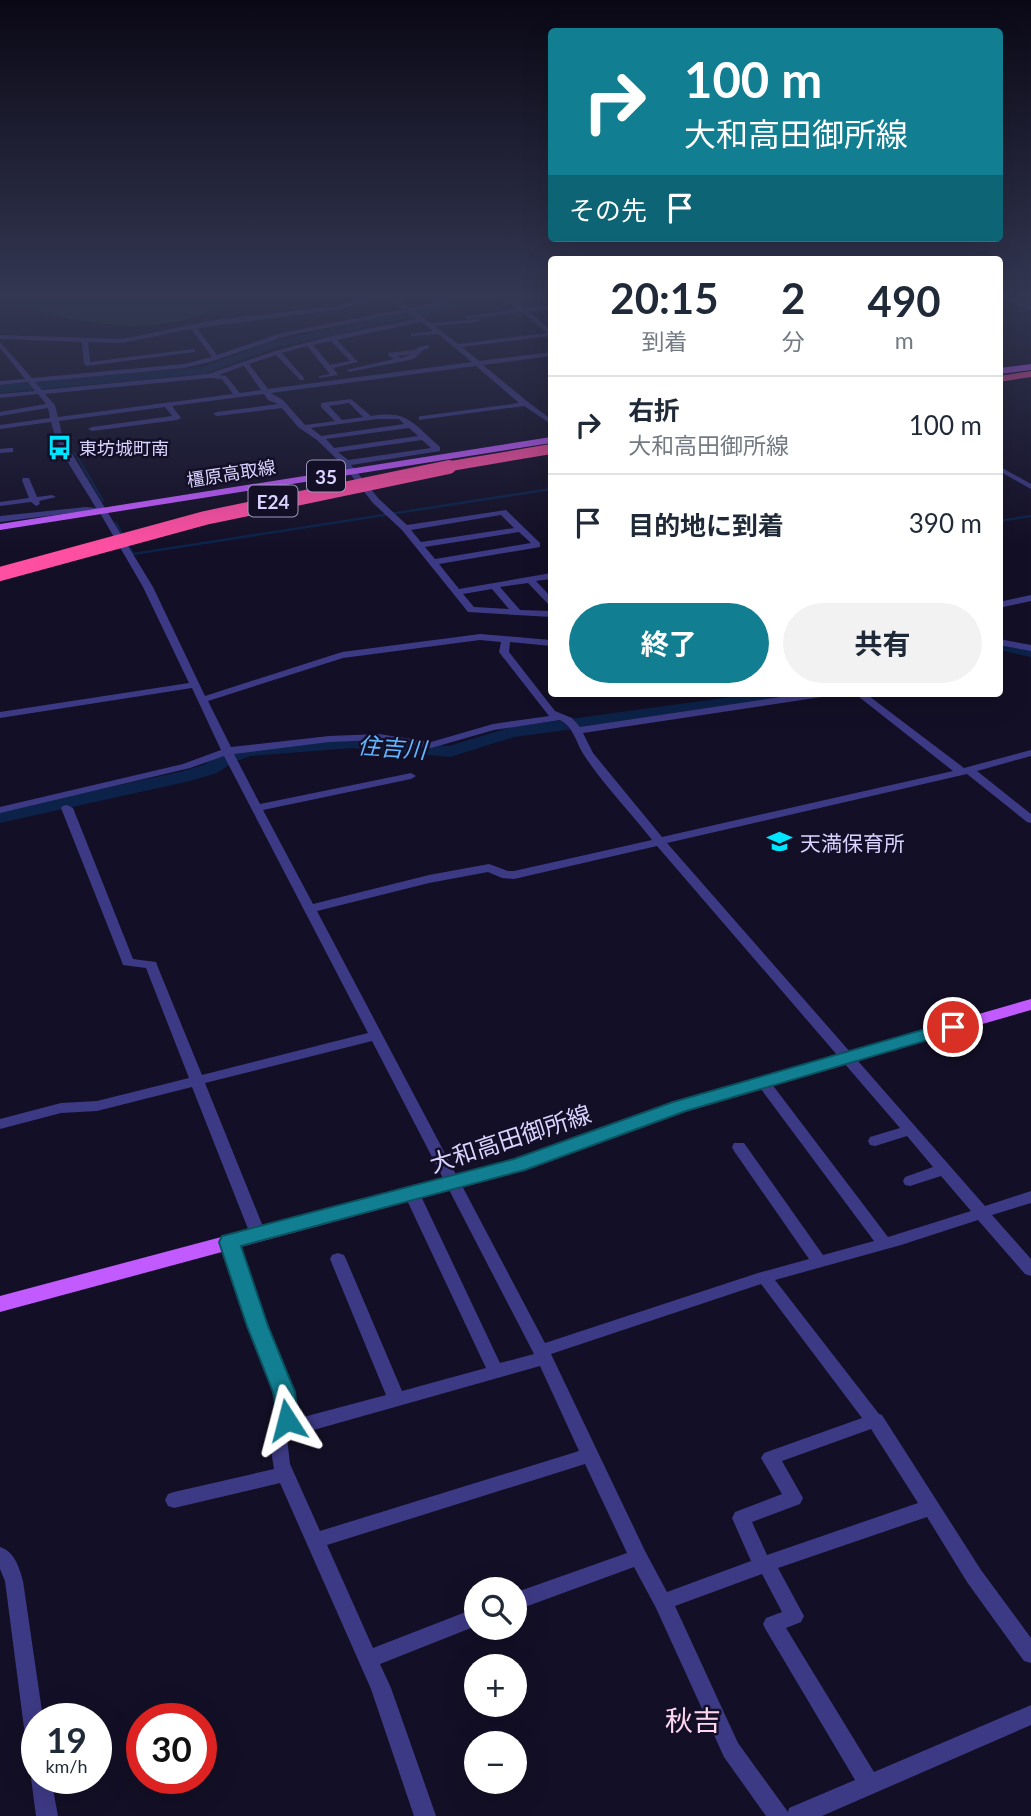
<!DOCTYPE html>
<html lang="ja">
<meta charset="utf-8">
<style>
:root{--surface:#fff;--page:#f2f2f3;--text:#1f2937;--muted:#747a83;--line:#e0e1e3;--accent:#117e91}
body{margin:0;font-family:Lato,"Noto Sans JP",sans-serif;background:var(--page);color:var(--text);height:100vh;display:flex;flex-direction:column;font-size:26px;white-space:nowrap}
*{box-sizing:border-box;margin:0}
p{font-size:23px;color:var(--muted)}
.icon{flex:none;width:38px;height:38px;fill:none;stroke:currentColor;stroke-width:2;stroke-linecap:round;stroke-linejoin:round}
.map{position:relative;flex:1;overflow:hidden}
.sheet{position:absolute;left:548px;top:256px;width:455px;height:441px;display:flex;flex-direction:column;background:var(--surface);border-radius:7px;box-shadow:0 7px 28px #0002}
.sheet>*{flex:none}
.hud{position:absolute;left:548px;top:28px;width:455px;height:214px;border-radius:7px;box-shadow:0 7px 28px #0002;background:#117e91;color:#fff;overflow:hidden}
.tools{position:absolute;left:464px;top:1577px;display:grid;gap:14px}
.tools a{display:grid;place-items:center;width:63px;height:63px;border-radius:50%;background:var(--surface);box-shadow:0 7px 28px #0002;font-size:35px}
.speed{position:absolute;left:21px;top:1703px;display:flex;gap:14px;font-size:35px;font-weight:700;text-align:center}
.speed>*{display:grid;place-content:center;width:91px;height:91px;border-radius:50%;background:var(--surface);box-shadow:0 7px 28px #0002;line-height:1}
.speed small{font-size:18px;font-weight:400}
.speed .limit{border:10px solid #d22;background:#fff;color:#111}
.pin{position:absolute;display:grid;place-items:center;width:60px;height:60px;color:#fff;margin:-30px;border:4px solid #fff;border-radius:50%;box-shadow:0 2px 7px #0007}
.me{position:absolute;width:77px;margin:-38px;rotate:351deg;stroke-linejoin:round;filter:drop-shadow(0 0 5px #0008)}
.turn{display:flex;align-items:center;gap:24px;height:147px;padding:0 21px;font-size:32px}
.turn .icon{width:91px;height:91px;stroke-width:2.5}
.turn b{display:block;font-size:49px;line-height:60px}
.then{display:flex;align-items:center;height:66px;padding:0 21px;background:#0003;gap:14px;font-size:26px}
.eta{display:flex;justify-content:space-evenly;align-items:center;height:119px;text-align:center}
.eta b{font-size:42px;font-weight:700;line-height:49px}
.action{display:flex;gap:14px;margin-top:auto;padding:14px 21px}
.action a{flex:1;height:80px;border-radius:42px;background:var(--accent);color:#fff;font-size:28px;font-weight:700;line-height:80px;text-align:center}
.action a+a{background:var(--page);color:var(--text)}
ul{padding:0;list-style:none}
li{display:flex;align-items:center;gap:21px;height:98px;padding:0 21px;border-top:2px solid var(--line)}
li div{flex:1}
li b{display:block;font-size:26px}
li em{font-style:normal}
.map>svg:first-child{display:block}
.green{fill:#12302f}
.lines{fill:none;stroke-linecap:round;stroke-linejoin:round}
.stream-far1{stroke:#0c2248;stroke-width:2}
.stream{stroke:#0c2248;stroke-width:2.5}
.river{fill:#0c2248;fill-rule:evenodd}
.minor{fill:#3d3a85;fill-rule:evenodd}
.major{fill:#c25bff;fill-rule:evenodd}
.highway{fill:#ff4fa3;fill-rule:evenodd}
.highway-bridge-far1{stroke:#ff4fa3;stroke-width:10}
.highway-bridge{stroke:#ff4fa3;stroke-width:14}
.route{fill:#117e91;stroke:#0b525e;stroke-width:2}
.labels{text-anchor:middle;dominant-baseline:central;stroke-width:5;stroke-linejoin:round;paint-order:stroke}
.far-poi-label{font-size:18px;fill:#d9d4ff;stroke:#130f26;text-anchor:start}
.far-street-label{font-size:18px;fill:#d9d4ff;stroke:#130f26}
.shield{fill:#130f26;stroke:#9e99be;stroke-width:2}
.shield-label{font-size:19px;font-weight:bold;fill:#d9d4ff}
.poi-label{font-size:21px;fill:#d9d4ff;stroke:#130f26;text-anchor:start}
.water-label{font-size:23px;font-style:italic;fill:#62b6ff;stroke:#130f26}
.near-street-label{font-size:24px;fill:#d9d4ff;stroke:#130f26}
.near-neighbourhood-label{font-size:28px;fill:#ffd6f0;stroke:#130f26}
</style>
<div class="map">
<svg width="1031" height="1816" viewBox="0 0 1031 1816">
<rect width="100%" height="100%" fill="#130f26"/>
<path class="green" d="M80,294H252C155,341 108,328 8,304L31,298Z"/>
<g class="lines">
<path class="stream-far1" d="M20,388L24,391
M74,452L84,468"/>
<path class="stream" d="M83,467L103,501
M999,521L1031,516
M116,523L124,537
M127,544L133,554L551,489"/>
<path class="river" d="M484,294H500L475,304L277,347L204,374L0,393V385L202,367L270,342Z
M999,640L1031,647V657L999,650Z
M760,693H797L788,698L739,707L514,737L450,757L352,748L250,756L234,762L217,773L190,781L0,823V811L179,772L203,765L220,754L248,746L352,738L449,746L511,727Z"/>
<path class="minor" d="M379,294H391L410,308C429,304 456,294 474,294L445,304L414,311L431,323L480,319V321L478,322L435,326L458,344L547,333L522,312L468,319L465,317L518,309L500,294H507L512,298L541,295L544,297L516,301L524,308L551,305V309L529,312L551,330V336L462,347L479,361L551,352V356L483,365L528,402L551,419V424L524,406L419,420V416H422L519,403L476,366L271,393L283,400L305,425L335,421L321,407V403L351,399L371,416C409,410 413,424 440,447V451L351,465L379,499L407,525L506,510L540,543V547L439,564L459,589L551,573V579L536,581L551,597V605L548,604L528,583L500,587L520,610L551,611V617L468,612L402,530L373,503L343,465L317,440L298,427L282,408L217,416L213,414L217,412L278,404L268,400L264,394L172,406L181,418L177,420L92,431L88,429L92,427L172,416L165,407L59,421L62,435L71,452L153,587L205,696L342,652L480,634L551,640V646L510,642L509,652L555,711L572,718L580,727L808,693H833L828,696L583,733L593,753L662,837L953,771L854,693H865L964,768L1031,750V756L977,771L1031,814V823L1027,822L967,774L667,843L985,1206L1031,1191V1203L992,1215L1031,1259V1276L1025,1274L978,1220L901,1245L775,1280L879,1414L882,1415L981,1570L1031,1638V1663L1024,1661L967,1582L927,1517L778,1568L804,1616L801,1622L786,1628L874,1772L1031,1705V1725L822,1816H766L724,1757L656,1608L634,1567L514,1611V1593L627,1553L585,1464L327,1545L373,1648L476,1608V1626L380,1664L391,1688L436,1816H414L371,1689L280,1483L174,1508L168,1506L165,1500L168,1494L174,1492L274,1469L269,1438L278,1420L275,1392L249,1326L222,1242L224,1238L230,1236L236,1238L238,1242L265,1326L293,1392L296,1419L386,1395L330,1259L332,1255L338,1253L344,1255L346,1259L402,1391L486,1368L404,1194L407,1190L412,1189L417,1190L420,1194L500,1363L534,1354L372,1041L205,1083L266,1234L263,1238L258,1240L253,1238L250,1234L192,1087L97,1111L61,1113L0,1129V1119L61,1103L97,1101L189,1078L146,968L123,965L122,962L61,808L63,806L67,805L73,808L133,959L156,962L157,965L202,1075L368,1033L224,756L190,768L0,813V807L183,764L221,750L192,688L0,718V712L189,683L143,587L100,513L86,511L0,522V516L86,507L96,508C81,481 58,453 51,422L0,429V425L50,418L48,408L0,416V412L46,404L38,394L0,398V394L35,391L28,382L0,385V381L25,379L0,348V342L32,378L184,364L212,357L191,329L122,343L88,342L90,362L193,349L195,350V352L87,366L84,364L82,342L0,339V335L122,339L215,320L336,306ZM386,296L403,309L282,333L217,355L197,328L336,310ZM407,312L417,319L332,336L275,351L208,374L42,390L35,382L184,368L210,362L286,336ZM421,322L433,331L411,334V336L438,334L472,362L268,389L249,364L276,355L300,380H304V378L282,353L307,346L330,374L319,376V378L338,375L333,368L358,362L337,340ZM331,341L350,361L330,365L313,345ZM243,366H244L261,390L240,393L226,376L219,375ZM210,378L222,379L233,394L58,417L55,405L45,394ZM349,403L363,417L342,420L329,406ZM377,419H399L404,424L321,436L311,428ZM409,428L418,436L334,448L326,439ZM422,440L431,448L348,460L338,452ZM501,515L514,528L421,542L411,530ZM519,532L531,543L435,559L425,547ZM492,589L509,609L474,607L463,594ZM480,640L501,642L499,652L549,716L493,724L431,742L379,734L329,736L231,747L208,701L343,658ZM560,720C574,727 576,743 584,755C602,783 631,813 652,840L514,871H508L489,864L429,875L313,904L263,810L411,779L416,776L411,773L260,804L234,754L329,742L379,740L431,748L494,730ZM657,846L900,1128L870,1137L868,1141L870,1145L875,1146L907,1136L933,1167L905,1177L903,1181L905,1185L910,1186L941,1176L971,1211L888,1237L768,1079H758L756,1082L758,1085L874,1241L823,1255L744,1143H734L732,1147L734,1151L809,1259L758,1273L545,1343L317,911L429,883L488,872L502,878L514,879ZM761,1284L862,1418L764,1453L761,1458L782,1494L735,1512L732,1518L751,1561L667,1592L645,1551L551,1354ZM540,1366L579,1451L320,1531L290,1464L287,1438L288,1435L310,1431ZM871,1429L918,1503L767,1555L752,1522L800,1504L803,1498L782,1461ZM762,1574L782,1612L766,1618L763,1624L766,1630L855,1780L789,1808L788,1812L738,1743L675,1606Z
M999,294H1005L1031,306V310L999,296Z
M427,345L429,346V348L423,350L414,359L349,372L346,370L394,359L388,355V353L415,350L419,347ZM412,354L401,358L397,356Z
M10,448H13V452L0,453V449Z
M999,466L1031,484V489L999,471Z
M23,478H29L37,497L52,495L56,497L39,501L40,504L36,506L31,502L0,506V502L29,498L22,480Z
M1031,595V601L999,608V602Z
M999,639L1031,645V651L999,645Z
M0,1547C15,1552 19,1567 23,1581L43,1718H37V1761L30,1758L27,1751L5,1581L0,1569Z
M37,1769V1778H51L58,1816H36L31,1778L34,1771Z"/>
<path class="major" d="M1031,364V370L999,374V368Z
M551,437V443L0,530V524Z
M1031,999V1010L685,1110L518,1172L0,1312V1296L513,1159L673,1102Z"/>
<path class="highway" d="M1031,371V377L999,382V376Z"/>
<path class="highway-bridge-far1" d="M439,468L551,449"/>
<path class="highway-bridge" d="M0,574L205,518L449,467"/>
</g>
<linearGradient id="sky" x2="0" y2="1"><stop stop-color="#0a0815"/><stop offset="0.54" stop-color="#333752"/><stop offset="1" stop-color="#333752" stop-opacity="0"/></linearGradient>
<rect width="1031" height="548" fill="url(#sky)"/>
<path class="route" d="M953,1021L962,1027L959,1031L686,1111L525,1170L241,1246L268,1326L295,1392L298,1420L295,1427L287,1429L279,1427L273,1392L247,1326L219,1242L222,1236L514,1159L673,1102Z"/>
<defs>
<symbol id="bus-bare" viewBox="-9 -9 18 18"><path d="M-5-6H5V4H4V6H2V4H-2V6H-4V4H-5ZM-3.5-4V0h7V-4ZM-3.5 1.2v1.5H-2V1.2ZM2 1.2v1.5H3.5V1.2Z" fill="#00e5ff" stroke="#130f26" stroke-width="2.5" paint-order="stroke"/></symbol>
<symbol id="school-bare" viewBox="-9 -9 18 18"><path d="M0-5L7-2L0 1L-7-2ZM-4 1L0 2.5L4 1V4Q0 6-4 4Z" fill="#00e5ff" stroke="#130f26" stroke-width="2.5" paint-order="stroke"/></symbol>
</defs>
<g fill-rule="evenodd">
<use href="#bus-bare" x="42" y="430" width="35" height="35"/>
<use href="#school-bare" x="762" y="824" width="35" height="35"/>
</g>
<g class="labels">
<g class="far-poi-label">
<text x="79" y="448">東坊城町南</text>
</g>
<g class="far-street-label">
<text transform="translate(231 473) rotate(-9)">橿原高取線</text>
</g>
<g class="shield">
<rect x="307" y="460.5" width="38" height="31" rx="5"/>
<rect x="248.5" y="485.5" width="49" height="31" rx="5"/>
</g>
<g class="shield-label">
<text x="326" y="476">35</text>
<text x="273" y="501">E24</text>
</g>
<g class="poi-label">
<text x="800" y="842">天満保育所</text>
</g>
<g class="water-label">
<text transform="translate(392 747) rotate(4)">住吉川</text>
</g>
<g class="near-street-label">
<text transform="translate(510 1138) rotate(-18)">大和高田御所線</text>
</g>
<g class="near-neighbourhood-label">
<text x="693" y="1720">秋吉</text>
</g>
</g>
</svg>
<div class="tools">
<a><svg class="icon" aria-label="search" viewBox="0 0 24 24"><circle cx="10" cy="10" r="6"/><path d="M15 15l6 6"/></svg></a>
<a>+</a>
<a>−</a>
</div>
<div class="speed"><div>19<small>km/h</small></div><div class="limit">30</div></div>
<div class="pin" style="left:953px;top:1027px;background:#d93025"><svg class="icon" aria-label="arrive" viewBox="0 0 24 24"><path d="M6 21V4h12l-3 4 3 4H6"/></svg></div>
<svg class="me" style="left:287px;top:1420px" viewBox="-20 -20 40 40"><path d="M0-17L14 15 0 8-14 15z" fill="#117e91" stroke="#fff" stroke-width="4"/></svg>
<div class="hud">
<div class="turn"><svg class="icon" aria-label="right" viewBox="0 0 24 24"><path d="M7 20v-9h11M14 6l5 5-5 5"/></svg><div><b>100 m</b>大和高田御所線</div></div>
<div class="then">その先<svg class="icon" aria-label="arrive" viewBox="0 0 24 24"><path d="M6 21V4h12l-3 4 3 4H6"/></svg></div>
</div>
<section class="sheet">
<div class="eta">
<div><b>20:15</b><p>到着</p></div>
<div><b>2</b><p>分</p></div>
<div><b>490</b><p>m</p></div>
</div>
<ul>
<li><svg class="icon" aria-label="right" viewBox="0 0 24 24"><path d="M7 20v-9h11M14 6l5 5-5 5"/></svg><div><b>右折</b><p>大和高田御所線</p></div><em>100 m</em></li>
<li><svg class="icon" aria-label="arrive" viewBox="0 0 24 24"><path d="M6 21V4h12l-3 4 3 4H6"/></svg><div><b>目的地に到着</b></div><em>390 m</em></li>
</ul>
<div class="action"><a>終了</a><a>共有</a></div>
</section>
</div>
